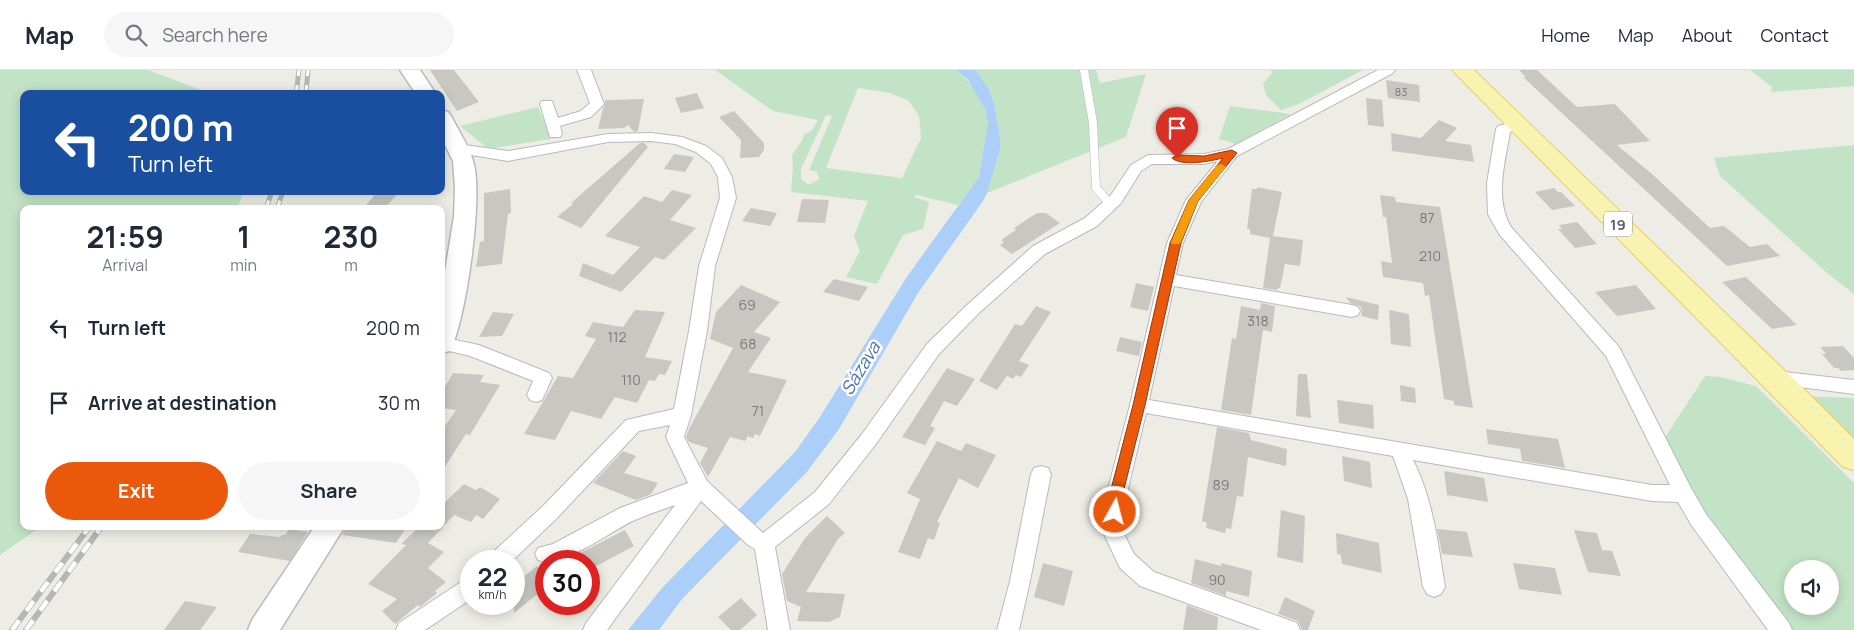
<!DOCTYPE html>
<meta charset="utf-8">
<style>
:root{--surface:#fff;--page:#f6f6f7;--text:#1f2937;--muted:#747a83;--line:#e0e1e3;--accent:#ea580c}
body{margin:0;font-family:Manrope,sans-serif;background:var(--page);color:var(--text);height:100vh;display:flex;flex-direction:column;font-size:19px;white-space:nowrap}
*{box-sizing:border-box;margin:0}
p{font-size:16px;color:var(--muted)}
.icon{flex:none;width:28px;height:28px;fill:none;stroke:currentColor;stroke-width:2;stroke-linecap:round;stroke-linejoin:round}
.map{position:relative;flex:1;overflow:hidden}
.drawer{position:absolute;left:20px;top:135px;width:425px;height:325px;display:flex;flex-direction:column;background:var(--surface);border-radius:10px;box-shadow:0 2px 12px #0003}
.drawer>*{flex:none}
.banner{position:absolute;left:20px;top:20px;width:425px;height:105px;border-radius:10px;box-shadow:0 2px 12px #0003;background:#1a4fa0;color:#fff;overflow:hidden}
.fabs{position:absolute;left:1784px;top:490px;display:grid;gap:10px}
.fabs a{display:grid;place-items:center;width:55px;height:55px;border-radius:50%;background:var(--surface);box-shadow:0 2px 12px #0003;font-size:25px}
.speed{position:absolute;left:460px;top:480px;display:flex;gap:10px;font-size:25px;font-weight:700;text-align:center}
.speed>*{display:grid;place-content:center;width:65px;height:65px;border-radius:50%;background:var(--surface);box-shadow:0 2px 12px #0003;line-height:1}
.speed small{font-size:12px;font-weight:400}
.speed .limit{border:8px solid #d22;background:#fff;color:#111}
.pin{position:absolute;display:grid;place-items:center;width:42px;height:42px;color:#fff;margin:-51px -21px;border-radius:50% 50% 50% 0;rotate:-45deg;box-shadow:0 0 5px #0007}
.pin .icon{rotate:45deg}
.me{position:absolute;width:55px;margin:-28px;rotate:7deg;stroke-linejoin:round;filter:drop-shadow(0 0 4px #0008)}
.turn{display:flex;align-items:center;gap:18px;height:105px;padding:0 25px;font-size:22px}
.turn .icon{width:65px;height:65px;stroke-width:2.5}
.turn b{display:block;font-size:35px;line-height:42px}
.eta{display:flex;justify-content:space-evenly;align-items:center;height:85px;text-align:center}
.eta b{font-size:30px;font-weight:700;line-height:35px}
.cta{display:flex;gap:10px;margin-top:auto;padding:10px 25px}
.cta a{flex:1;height:58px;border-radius:30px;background:var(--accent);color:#fff;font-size:20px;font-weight:700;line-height:58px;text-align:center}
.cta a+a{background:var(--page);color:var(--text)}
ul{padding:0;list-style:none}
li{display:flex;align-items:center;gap:15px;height:75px;padding:0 25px}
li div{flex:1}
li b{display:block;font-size:19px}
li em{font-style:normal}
header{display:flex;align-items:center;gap:30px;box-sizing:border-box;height:70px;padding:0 25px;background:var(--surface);border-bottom:1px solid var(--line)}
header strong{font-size:24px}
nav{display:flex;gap:28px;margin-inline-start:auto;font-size:18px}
.search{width:350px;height:45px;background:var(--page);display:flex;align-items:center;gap:12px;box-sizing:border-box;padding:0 18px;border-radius:28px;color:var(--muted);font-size:19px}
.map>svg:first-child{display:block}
.green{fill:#c3e3c6;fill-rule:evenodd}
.water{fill:#abcff8}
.building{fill:#c9c7c2}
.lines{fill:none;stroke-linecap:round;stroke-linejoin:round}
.lane-casing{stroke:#b7b9be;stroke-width:9}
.street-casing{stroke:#b7b9be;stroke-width:2}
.secondary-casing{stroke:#b8bac0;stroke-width:3}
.primary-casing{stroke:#e6ce66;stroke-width:2}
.lane{stroke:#fff;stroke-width:8}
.street{fill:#fff;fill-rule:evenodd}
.secondary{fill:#fff;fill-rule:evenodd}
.primary{fill:#f8f3af;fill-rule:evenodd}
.rail-far1-casing{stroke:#b5b6b6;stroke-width:5}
.rail-casing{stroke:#b5b6b6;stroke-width:6}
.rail-far1{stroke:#fff;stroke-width:3;stroke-dasharray:9;stroke-linecap:butt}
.rail{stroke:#fff;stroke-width:4.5;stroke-dasharray:12;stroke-linecap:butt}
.route{fill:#ea580c;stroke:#983908}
.slow{fill:#f59e0b}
.labels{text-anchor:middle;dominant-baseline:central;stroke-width:5;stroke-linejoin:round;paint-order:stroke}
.far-number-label{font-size:11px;fill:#78797c}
.number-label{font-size:14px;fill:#78797c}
.shield{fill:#fff;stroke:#8e8f92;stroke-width:1}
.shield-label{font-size:15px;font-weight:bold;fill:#5d5f64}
.water-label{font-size:18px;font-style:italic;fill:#4c74b2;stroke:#fff}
</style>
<header>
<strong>Map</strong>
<div class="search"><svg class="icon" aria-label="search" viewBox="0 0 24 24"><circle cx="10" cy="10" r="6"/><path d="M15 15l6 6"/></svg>Search here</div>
<nav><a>Home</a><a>Map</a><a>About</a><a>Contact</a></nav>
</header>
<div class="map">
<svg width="1854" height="560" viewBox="0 0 1854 560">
<rect width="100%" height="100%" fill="#eeede5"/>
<path class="green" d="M0,0H148L212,24H24V121H242L241,129L236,139H24V456H42L0,485Z
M715,0H957C971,13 987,34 988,53C989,66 984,96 978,107C974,118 965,127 958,135L916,125L914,127L929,132L923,159L903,165L877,214L846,207L860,181L854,166L868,131L791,122L793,97L792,85L803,69L804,64L811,61L818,50L773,41ZM858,18L890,23L909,31L919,46L921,68L902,108L826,98ZM826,45L832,46L809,100L817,102L819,109L809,115L801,109V99Z
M975,0H1096L1100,13L1146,4L1126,67L987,123L1001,77L1000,67L994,33L989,19Z
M1271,0H1363L1299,34L1281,40L1266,25L1263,14L1272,3Z
M1750,0H1854V16L1771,22L1772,17Z
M1230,36L1291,44L1236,74L1219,69Z
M538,37L551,69L494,78L486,77L460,56Z
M1854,75V224L1826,202L1720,106L1714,88Z
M1705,306L1720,307L1756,316L1854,413V560H1787L1715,469L1664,369ZM1792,499H1830V536H1792Z
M1799,326L1854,328V376Z"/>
<path class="water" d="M957,0H975L989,19L994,33L1000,67L1001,77L987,123L983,131L918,223L839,359L806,403L682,529L659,560H628L662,518L795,382L820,347L906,208L979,107L988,53L985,39L968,10Z"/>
<path class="building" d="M430,0H454L479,32L457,41Z
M1519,0H1537L1577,37L1615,34L1650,71L1617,75L1652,104L1710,158L1724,156L1750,177L1767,174L1780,186L1727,196L1523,7H1526Z
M1386,10L1419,15L1420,32L1388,28Z
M697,23L704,38L681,43L675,28Z
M1366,28L1382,30L1384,57L1368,55Z
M644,29L638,61L634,62L628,55L624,58L598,59L603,38L605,35V30Z
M734,41L764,73V80L759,87L740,88L741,70L719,47Z
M1439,50L1457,58L1445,71L1471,75L1474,92L1392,81L1391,63L1421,68Z
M640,73H644L648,77L581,158L557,147L573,134L571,133Z
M674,84L694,87L685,102L664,99Z
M1257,117L1282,122L1273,166L1303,170L1300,196L1285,194L1280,218H1278L1277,220L1263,218L1270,168L1250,164V159H1247L1252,119H1257Z
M1554,118L1558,122H1561L1575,136L1552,140L1535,122Z
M510,119L511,143L508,144L502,194L476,197L480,172L484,171V123Z
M672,120L692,125L670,150L696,158L664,190L655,187L621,222L579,206L583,193L613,205L640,177L605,166L644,126L662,132Z
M378,121H400L384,139H363Z
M1380,125L1395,127L1396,132L1440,137L1473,338L1454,335V331L1444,329L1429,225L1425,226L1423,213L1383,207L1381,191L1392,193L1386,147H1383Z
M802,129L829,130L825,153L797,152Z
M751,138L777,143L770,156L742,151Z
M1037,143H1046L1060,153L1012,184L1000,175L1004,172L1001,170L1016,160L1014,158Z
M1577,152L1597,174L1575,178L1558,159H1562L1559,155Z
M1746,207L1797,255L1772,259L1722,212Z
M834,209L868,217L859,231L823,222Z
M1136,213L1154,217L1148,241L1130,237Z
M741,215L780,232L754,262L771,268L748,302L787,310L760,366L755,364L753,368L748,366L745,371L730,367L708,407L700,393L708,378L689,372L686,367L689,359L733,278L710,269L716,242Z
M1636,215L1656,239L1617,246L1595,222Z
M1346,227L1379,235L1378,250L1361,246L1362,240L1360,236L1350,233Z
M1261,233L1275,236L1272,262L1263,260L1251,345L1221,340L1232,268L1236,269L1241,236L1260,240Z
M1036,236L1051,242L1019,291L1029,295L1021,307L1016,305L1013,309L1007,306L997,320L979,311L1015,254L1022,256Z
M635,240L665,242L645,287L672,291L665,305L659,304L655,311L649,310L637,333L615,327L601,349L571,341L555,370L524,364L558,306L573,308L596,269L585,266L593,252L623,257Z
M1389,240L1409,244L1411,277L1391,274Z
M493,242L514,244L502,266L479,267Z
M1120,267L1142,272L1139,286L1116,281Z
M1843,276L1854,288V300L1841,301L1838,298H1834L1822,284H1826L1820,277Z
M947,298L975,309L957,336L944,331L930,356L935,358L925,375L902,367Z
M453,303L484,305L480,312L500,315L470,365L466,364L441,403V362L456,340L441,338V324Z
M1298,304H1307L1311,348L1296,346Z
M1400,315L1415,318L1416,333L1401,331Z
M1337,330L1373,335L1374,359L1339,353Z
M1217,357L1249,363L1251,370L1287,379L1286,396L1248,387L1243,427L1237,426L1231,459L1226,458L1225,463L1206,458L1207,453L1202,451Z
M1486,359L1558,369L1565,398L1522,391L1520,379L1488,374Z
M937,371L961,381L966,373L996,385L978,418L959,408L937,452L940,453L934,470L928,468L920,489L898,482L920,429L907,423Z
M623,381L636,386L624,403L658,413L651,424L636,430L593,413Z
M1342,386L1370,392L1372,418L1344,411Z
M1444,401L1484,408L1488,432L1447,425Z
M464,414L476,420L480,417L500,429L483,449L476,445L471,452L454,445L428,473L444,482L428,498L446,512L435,521L437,523L420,537L418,535L395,554L382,541L397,529L368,514L406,475L401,474L420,456H441V436Z
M1281,440L1305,446L1303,493L1277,487Z
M827,446L845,463L838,469L806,522L845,524L840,547L829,552L797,551L801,537L787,531L782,504L805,468Z
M347,456H407L396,473L342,465Z
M289,459L308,462L290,491L238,482L250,464L280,467L282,465H285Z
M1437,459L1467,462L1473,487L1442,484Z
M625,460L634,476L589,500V491H584L580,483Z
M1574,460L1597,463L1602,480L1612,481L1621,506L1588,502Z
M1336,463L1379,473L1382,503L1342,494L1341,485L1337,484Z
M1195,489L1221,496V493L1252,501L1249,527L1226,521V526L1191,513Z
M1043,493L1073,501L1064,536L1034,527Z
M1513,493L1555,498L1562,525L1519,519Z
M537,496L546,505V517L514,543V514Z
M1285,527L1315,541L1308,560H1302L1298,551L1278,544Z
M741,528L757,545L740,560H731L718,547Z
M185,531L217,537L200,560H164Z
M1187,535L1218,547L1217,560H1183Z"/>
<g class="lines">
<defs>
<path id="lane" d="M1084,0L1093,53L1096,118L1110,134"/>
<path id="street" d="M577,0H591L604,34L591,47L560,56L562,64L560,67H550L540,34L542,31H552L558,48L581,41L590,33Z
M1378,0H1395L1393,3L1237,86L1201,132L1183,173L1176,205L1352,235L1358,237L1360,241L1358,245L1352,247L1174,216L1149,330L1652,415H1670L1606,286L1499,164L1488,144L1487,113L1496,59L1498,56L1518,51L1523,52L1525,55L1523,58L1510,62C1505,93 1494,128 1511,157L1619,277L1691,418L1706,444L1789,553L1792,560H1768L1692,456L1678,432L1652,431L1413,390C1433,429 1438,474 1445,517L1441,524L1434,527L1427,524L1423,517L1408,429L1393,386L1146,343L1127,423L1123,462L1134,484L1154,502L1297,553L1300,560H1261L1140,516L1120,498L1103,462L1107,423L1130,335L1167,173L1186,130L1218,91L1204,94H1152L1141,101L1121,133L1097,156L1045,184L979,243L939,284L876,374L829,434L775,477L790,560H768L755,479L748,475L701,431L607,560H583L586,553L675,435C662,440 648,444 635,450C610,461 562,499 538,490L535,484L538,478L553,474L620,438L688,413L666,367L670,355L639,361L556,449L512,491H488L491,484L542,437L626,350L674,339L689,261L699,196L720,128L718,107L711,94L696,82L675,74L651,71L608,72L508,91L452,82L450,79L452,76L457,74L508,81L608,64L651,63L682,67L706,76L722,88L732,107L736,128L715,196L707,261L691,345L684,367L707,411L763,463L815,422L862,364L927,274L967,235L1033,176L1085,148L1111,125L1131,95L1148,85L1204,84L1228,79Z
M441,267L479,275L549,303L552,308L542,330L536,332L530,330L527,325L533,311L470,286L441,279Z
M1775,301L1854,310V324L1769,313L1766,308L1769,303Z
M1041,396L1048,398L1051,404L1030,511L1019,560H997L1010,511L1031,404L1034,398Z
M471,507V529L425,560H396L399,553L464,510Z"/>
<path id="secondary" d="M400,0H420L436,24H416Z
M441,40L448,42L451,46C458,60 469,76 473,91C484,124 466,250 450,281L441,283V226L454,146L455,118L453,91L441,67Z
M315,456H345L280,560H248L252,550Z"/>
<path id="primary" d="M1452,0H1474L1808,323L1854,369V400L1843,397Z"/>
</defs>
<use href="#lane" class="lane-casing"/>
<use href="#street" class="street-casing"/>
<use href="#secondary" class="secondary-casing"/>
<use href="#primary" class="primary-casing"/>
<use href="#lane" class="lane"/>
<use href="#street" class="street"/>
<use href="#secondary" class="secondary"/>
<use href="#primary" class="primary"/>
<defs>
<path id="rail-far1" d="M296,24L299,0
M306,24L308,0
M266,139L272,121
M277,139L283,121"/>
<path id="rail" d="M12,560L90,456
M26,560L102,456"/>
</defs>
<use href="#rail-far1" class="rail-far1-casing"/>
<use href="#rail" class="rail-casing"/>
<use href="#rail-far1" class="rail-far1"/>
<use href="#rail" class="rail"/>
</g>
<path class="route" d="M1232,80L1237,83L1198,131L1181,173L1145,335L1123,423L1119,446L1115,448L1110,446L1108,442L1110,423L1133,335L1170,173L1189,130L1223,88C1211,91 1182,97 1172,88L1177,85L1204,86Z"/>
<path class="slow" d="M1221,94L1226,97L1198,131L1181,172L1179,174H1172L1171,172L1189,130L1217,95Z"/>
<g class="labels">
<g class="far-number-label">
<text x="1401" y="21">83</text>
</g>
<g class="number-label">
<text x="1427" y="147">87</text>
<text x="1430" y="185">210</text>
<text x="747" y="234">69</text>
<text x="1258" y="250">318</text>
<text x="617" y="266">112</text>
<text x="748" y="273">68</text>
<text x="631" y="309">110</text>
<text x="758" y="340">71</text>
<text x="1221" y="414">89</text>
<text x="1217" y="509">90</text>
</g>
<rect class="shield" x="1604" y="141.5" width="28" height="25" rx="4"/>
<g class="shield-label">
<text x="1618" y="154">19</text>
</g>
<g class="water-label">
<text transform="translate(860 298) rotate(-59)">Sázava</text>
</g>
</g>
</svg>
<div class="fabs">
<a><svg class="icon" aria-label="sound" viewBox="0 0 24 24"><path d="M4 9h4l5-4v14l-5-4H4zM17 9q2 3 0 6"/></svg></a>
</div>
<div class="speed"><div>22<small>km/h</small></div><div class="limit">30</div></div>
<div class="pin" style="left:1177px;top:88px;background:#d93025"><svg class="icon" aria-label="arrive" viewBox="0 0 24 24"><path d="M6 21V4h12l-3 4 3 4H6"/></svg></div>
<svg class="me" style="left:1115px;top:442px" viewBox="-20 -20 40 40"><circle r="17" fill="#ea580c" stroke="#fff" stroke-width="3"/><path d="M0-11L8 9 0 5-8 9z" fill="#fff"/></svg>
<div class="banner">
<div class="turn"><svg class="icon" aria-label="left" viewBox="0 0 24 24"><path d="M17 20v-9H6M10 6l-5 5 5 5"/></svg><div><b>200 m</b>Turn left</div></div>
</div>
<section class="drawer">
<div class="eta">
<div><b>21:59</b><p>Arrival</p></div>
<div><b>1</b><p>min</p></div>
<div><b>230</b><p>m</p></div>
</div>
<ul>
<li><svg class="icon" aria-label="left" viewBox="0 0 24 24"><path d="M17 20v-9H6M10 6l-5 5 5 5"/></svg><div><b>Turn left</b></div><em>200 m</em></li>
<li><svg class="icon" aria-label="arrive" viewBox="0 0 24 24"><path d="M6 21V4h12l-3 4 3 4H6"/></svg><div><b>Arrive at destination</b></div><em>30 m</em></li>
</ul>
<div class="cta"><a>Exit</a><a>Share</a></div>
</section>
</div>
